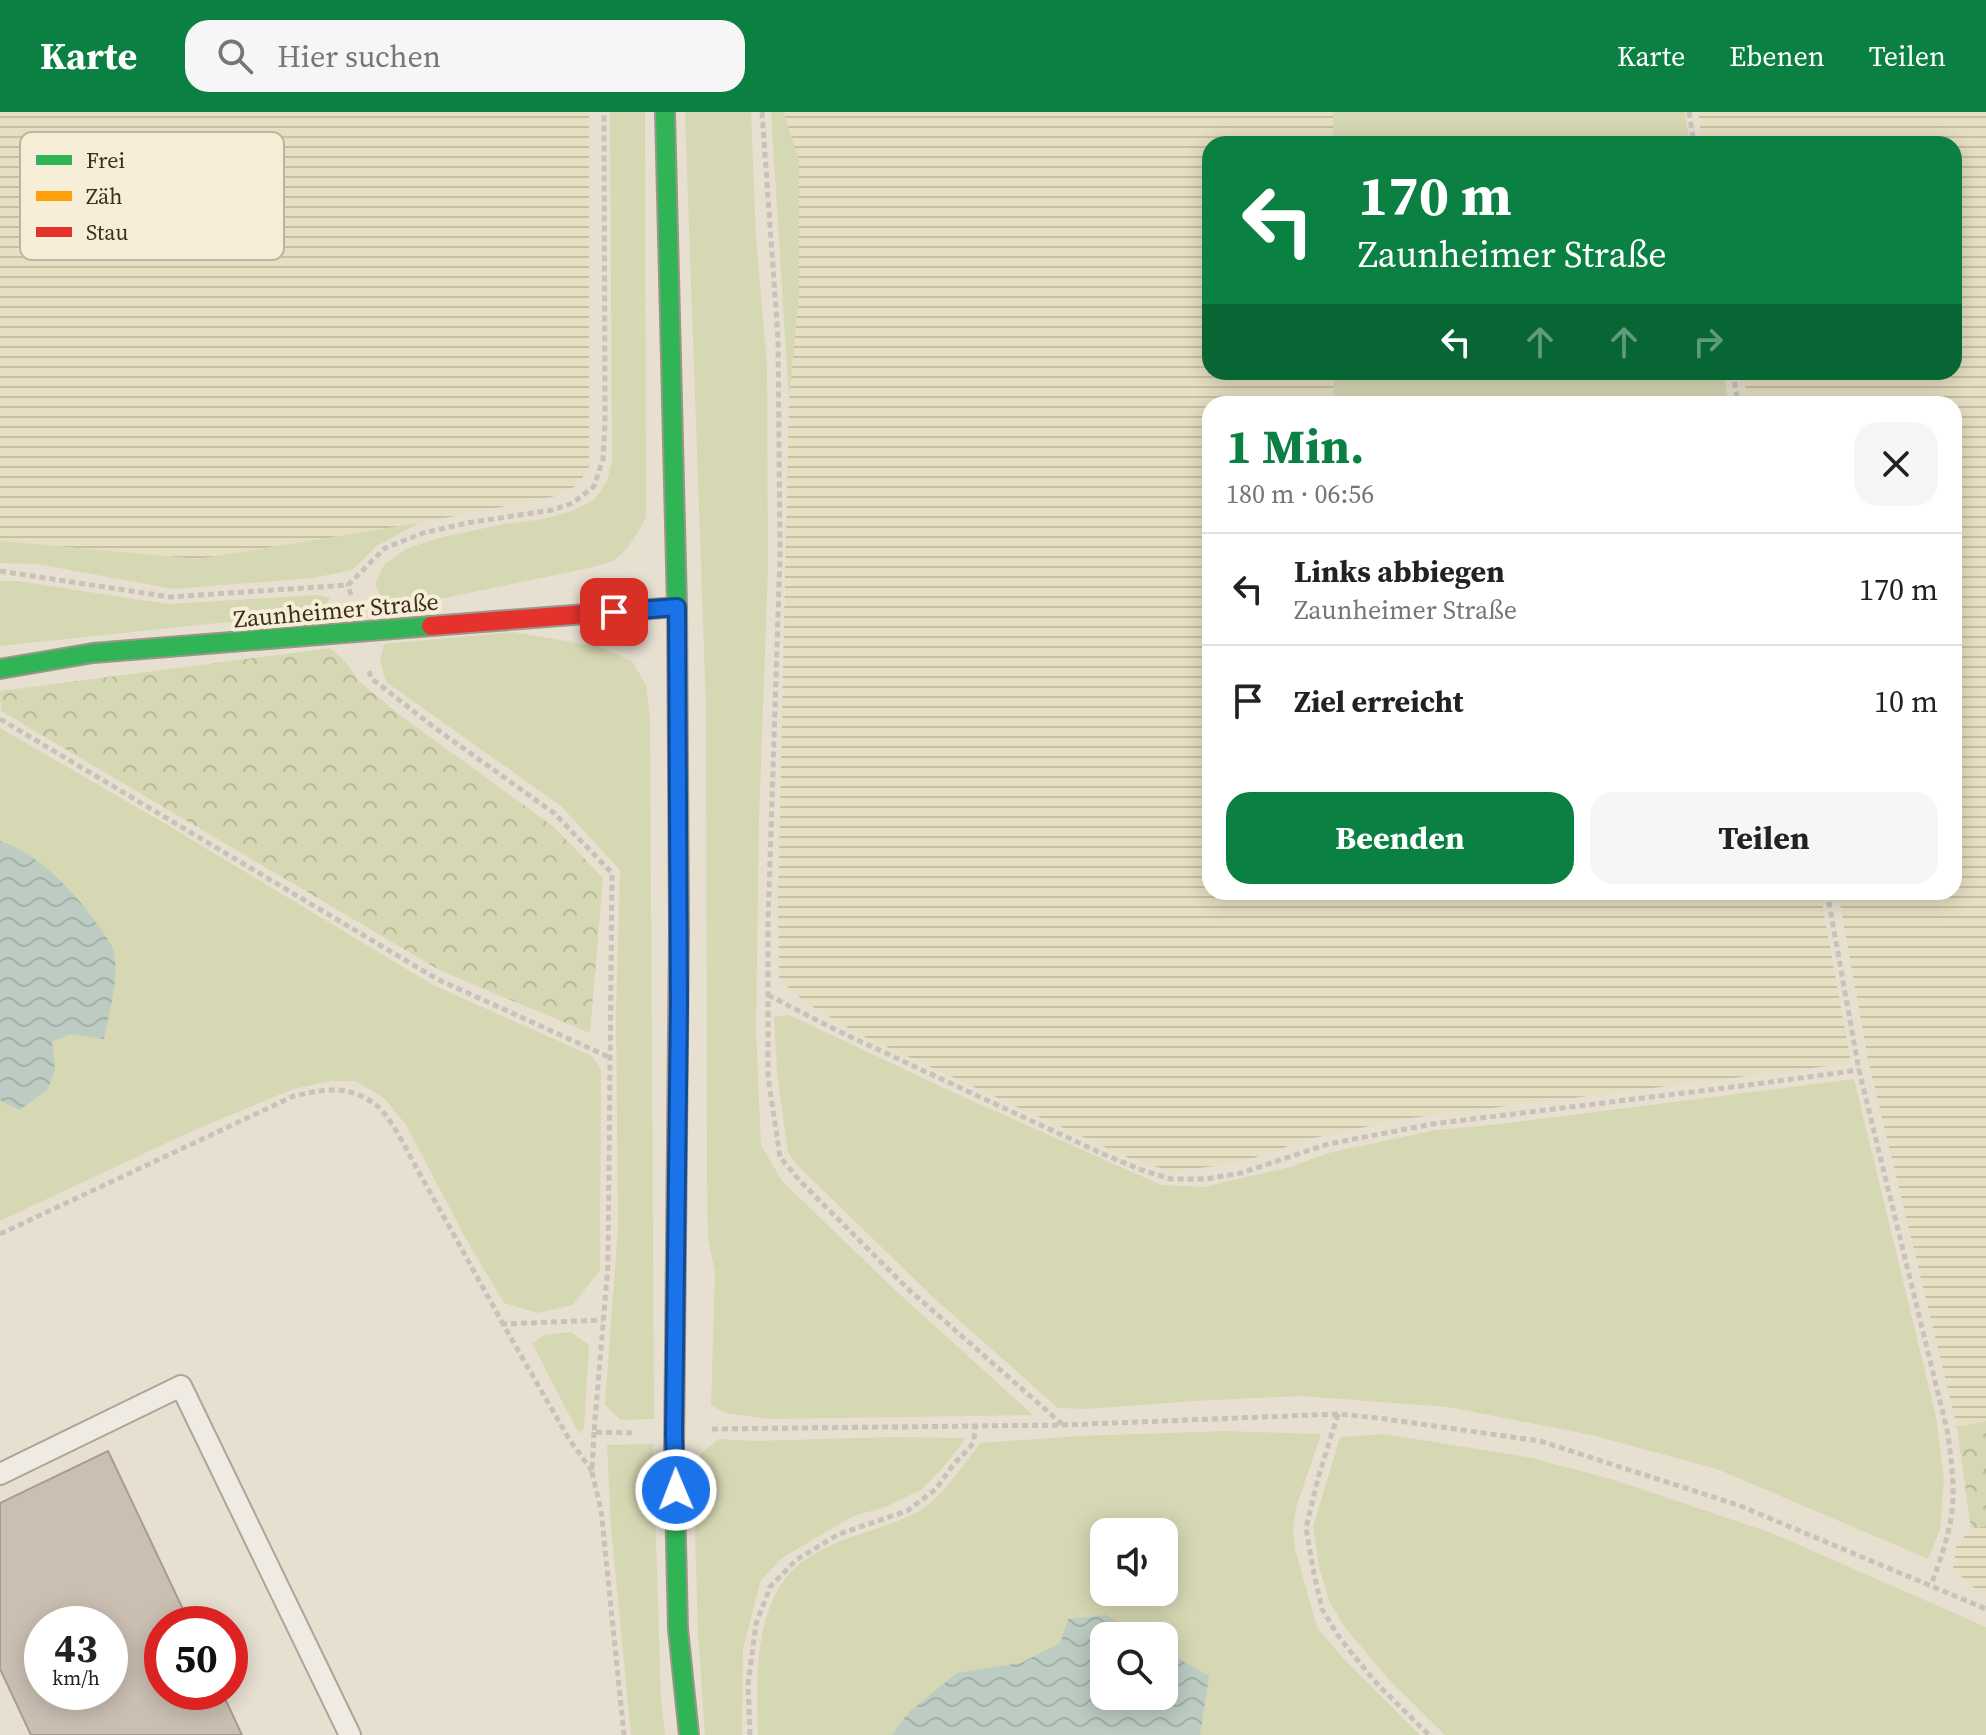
<!DOCTYPE html>
<html lang="de">
<meta charset="utf-8">
<style>
:root{--surface:#fff;--page:#f6f6f6;--text:#222;--muted:#767676;--line:#e0e0e0;--accent:#0b8043}
body{margin:0;font-family:"Source Serif 4",serif;background:var(--page);color:var(--text);height:100vh;display:flex;flex-direction:column;font-size:30px;white-space:nowrap}
*{box-sizing:border-box;margin:0}
p{font-size:26px;color:var(--muted)}
.icon{flex:none;width:44px;height:44px;fill:none;stroke:currentColor;stroke-width:2;stroke-linecap:round;stroke-linejoin:round}
.map{position:relative;flex:1;overflow:hidden}
.panel{position:absolute;left:1202px;top:284px;width:760px;height:504px;display:flex;flex-direction:column;background:var(--surface);border-radius:24px;box-shadow:0 4px 20px #0003}
.panel>*{flex:none}
.top-card{position:absolute;left:1202px;top:24px;width:760px;height:244px;border-radius:24px;box-shadow:0 4px 20px #0003;background:#0b8043;color:#fff;overflow:hidden}
.controls{position:absolute;left:1090px;top:1406px;display:grid;gap:16px}
.controls a{display:grid;place-items:center;width:88px;height:88px;border-radius:16px;background:var(--surface);box-shadow:0 4px 20px #0003;font-size:40px}
.speed{position:absolute;left:24px;top:1494px;display:flex;gap:16px;font-size:40px;font-weight:700;text-align:center}
.speed>*{display:grid;place-content:center;width:104px;height:104px;border-radius:50%;background:var(--surface);box-shadow:0 4px 20px #0003;line-height:1}
.speed small{font-size:20px;font-weight:400}
.speed .limit{border:12px solid #d22;background:#fff;color:#111}
.pin{position:absolute;display:grid;place-items:center;width:68px;height:68px;color:#fff;margin:-34px;border-radius:16px;box-shadow:0 4px 12px #0006}
.me{position:absolute;width:88px;margin:-44px;rotate:359deg;stroke-linejoin:round;filter:drop-shadow(0 0 6px #0008)}
.turn{display:flex;align-items:center;gap:28px;height:168px;padding:0 24px;font-size:36px}
.turn .icon{width:104px;height:104px;stroke-width:2.5}
.turn b{display:block;font-size:56px;line-height:68px}
.lanes{display:flex;align-items:center;height:76px;padding:0 24px;background:#0003;justify-content:center;gap:40px;direction:ltr}
.lanes .off{opacity:.35}
.round{display:grid;place-items:center;flex:none;width:84px;height:84px;border-radius:24px;background:var(--page)}
.summary{display:flex;align-items:center;justify-content:space-between;height:136px;padding:0 24px}
h1{font-size:48px;font-weight:700;line-height:60px;color:var(--accent)}
.action{display:flex;gap:16px;margin-top:auto;padding:16px 24px}
.action a{flex:1;height:92px;border-radius:24px;background:var(--accent);color:#fff;font-size:32px;font-weight:700;line-height:92px;text-align:center}
.action a+a{background:var(--page);color:var(--text)}
ul{padding:0;list-style:none}
li{display:flex;align-items:center;gap:24px;height:112px;padding:0 24px;border-top:2px solid var(--line)}
li div{flex:1}
li b{display:block;font-size:30px}
li em{font-style:normal}
header{display:flex;align-items:center;gap:48px;box-sizing:border-box;height:112px;padding:0 40px;background:var(--accent);color:#fff}
header strong{font-size:38px}
nav{display:flex;gap:44px;margin-inline-start:auto;font-size:28px}
.search{width:560px;height:72px;background:var(--page);display:flex;align-items:center;gap:20px;box-sizing:border-box;padding:0 28px;border-radius:24px;color:var(--muted);font-size:30px}
.map>svg:first-child{display:block}
.farmland{fill:url(#farmland-rules)}
.green{fill:#d6d7b3;fill-rule:evenodd}
.forest{fill:url(#forest-crowns)}
.water{fill:url(#water-waves)}
.building{fill:#cbbfb2;stroke:#a89c90;stroke-width:2;fill-rule:evenodd}
.lines{fill:none;stroke-linecap:round;stroke-linejoin:round}
.lane-casing{stroke:#ada599;stroke-width:24}
.fast-casing{stroke:#9c958a;stroke-width:22}
.slow-casing{stroke:#9c958a;stroke-width:22}
.jam-casing{stroke:#9c958a;stroke-width:22}
.path{stroke:#c8c2b9;stroke-width:5;stroke-dasharray:6 4;stroke-linecap:butt}
.lane{stroke:#efebe3;stroke-width:20}
.fast{stroke:#30b455;stroke-width:18}
.slow{stroke:#ff9f0a;stroke-width:18}
.jam{stroke:#e5322d;stroke-width:18}
.route-casing{stroke:#114b97;stroke-width:20}
.route{stroke:#1a73e8;stroke-width:14}
.labels{text-anchor:middle;dominant-baseline:central;stroke-width:8;stroke-linejoin:round;paint-order:stroke}
.street-label{font-size:24px;fill:#3d2e20;stroke:#f7eed8}
.key{fill:#f7eed8;stroke:#bfb4a1;stroke-width:2}
.key-label{font-size:22px;fill:#3d2e20}
</style>
<header>
<strong>Karte</strong>
<div class="search"><svg class="icon" aria-label="search" viewBox="0 0 24 24"><circle cx="10" cy="10" r="6"/><path d="M15 15l6 6"/></svg>Hier suchen</div>
<nav><a>Karte</a><a>Ebenen</a><a>Teilen</a></nav>
</header>
<div class="map">
<svg width="1986" height="1623" viewBox="0 0 1986 1623">
<defs>
<pattern id="farmland-rules" width="6" height="5" patternUnits="userSpaceOnUse" patternTransform="scale(2)"><rect width="6" height="5" fill="#e6dfc2"/><path d="M0 2.5h6" fill="none" stroke="#c6c0a6"/></pattern>
<pattern id="forest-crowns" width="20" height="18" patternUnits="userSpaceOnUse" patternTransform="scale(2)"><rect width="20" height="18" fill="#d6d7b3"/><path d="M2 6a3 3 0 1 1 6 0M12 15a3 3 0 1 1 6 0" fill="none" stroke="#b9b99a"/></pattern>
<pattern id="water-waves" width="16" height="10" patternUnits="userSpaceOnUse" patternTransform="scale(2)"><rect width="16" height="10" fill="#bcccc2"/><path d="M0 5q4-4 8 0t8 0" fill="none" stroke="#a2b0a6"/></pattern>
</defs>
<rect width="100%" height="100%" fill="#e7e0d1"/>
<path class="farmland" d="M0,0H589V355L578,373L552,385L419,411L198,447L0,429Z
M783,0H1333V32H1210V260H1334L1333,292H1210V780H1820L1851,951L1403,1007L1309,1027L1242,1050L1172,1060L1129,1046L861,923L806,891L779,867L778,787L789,288L799,182V49Z
M1698,0H1986V1309L1957,1315L1868,948L1838,780H1954V292H1748L1743,260H1954V32H1703Z
M1986,1414V1481L1973,1475L1953,1457L1956,1435L1971,1417Z"/>
<path class="green" d="M610,0H645L646,405L637,422L625,439L613,449L589,456L416,492L393,494L383,489L375,472L384,453L408,436L443,425L504,412L543,407L572,399L594,388L607,369L612,350Z
M685,0H751L756,126L767,253L768,454L759,707L756,918L761,1033L782,1069L895,1178L1033,1303L769,1307L725,1301L711,1293L715,1160L708,1127L707,1066L706,596Z
M771,0H783L799,49V182L789,288Z
M1333,0H1685L1690,32H1333Z
M1334,260H1723L1729,292H1333Z
M419,411L377,434L352,458L313,466L174,477L36,452L0,451V429L198,447Z
M0,469H17L168,492L317,483L330,486L323,497L304,502L0,534Z
M514,520L599,535L632,549L646,573L650,607L654,1307L621,1308L605,1293L618,1116L616,900L620,758L561,694L386,570L380,548L384,532Z
M0,616L157,707L433,873L592,944L601,958L600,1158L573,1193L538,1201L504,1191L466,1127L406,1013L383,985L355,969H332L293,977L190,1020L0,1109Z
M789,903L961,984L1161,1073L1204,1075L1290,1055L1332,1040L1436,1018L1501,1012L1854,967L1936,1305L1944,1368L1940,1417L1928,1447L1717,1357L1592,1323L1448,1295L1301,1284L1195,1289L1086,1297L1058,1296L935,1187L798,1054L788,1040L777,961L774,905Z
M571,1220L589,1233L584,1316L579,1322L532,1231L545,1223Z
M1225,1319L1321,1322L1297,1393L1293,1415L1295,1437L1317,1515L1342,1545L1420,1623H758C757,1572 753,1513 784,1468C796,1451 819,1438 838,1430C864,1419 908,1410 929,1392C949,1375 964,1352 980,1331L1079,1324ZM1104,1420H1164V1480H1104ZM1104,1524H1164V1584H1104Z
M1385,1322L1532,1346L1614,1368L1772,1421L1986,1515V1623H1445L1393,1572L1346,1517L1330,1491L1320,1459L1313,1415L1340,1325Z
M894,1325L966,1326L942,1357L921,1378L883,1396L856,1403L822,1422L782,1446L761,1468L743,1537L742,1623H705L698,1522L693,1352L704,1339L718,1327L757,1329Z
M653,1332L661,1587L665,1623H631L611,1415L607,1333Z"/>
<path class="forest" d="M330,536L346,550L358,568L397,601L554,715L603,766L590,921L441,859L1,599L0,579Z
M1986,1309V1414L1971,1417L1957,1315Z"/>
<path class="water" d="M0,729C43,744 77,783 102,819C106,826 113,833 114,841C119,869 109,899 104,927L72,922L52,929L55,958L47,978L19,998L0,988Z
M1106,1503L1141,1524H1104V1584H1164V1538L1209,1564L1200,1623H892L909,1600L957,1561L1021,1551L1060,1531L1068,1507Z"/>
<path class="building" d="M108,1339L190,1512H162V1580H222L242,1623H31L0,1557V1391ZM42,1512H110V1580H42Z"/>
<g class="lines">
<defs>
<path id="lane" d="M0,1362L181,1274L350,1623"/>
<path id="fast" d="M665,0L677,495L679,819
M0,557L93,541L431,514
M674,1343L678,1517L689,1623"/>
<path id="slow" d="M674,1343L679,819"/>
<path id="jam" d="M431,514L677,495"/>
</defs>
<use href="#lane" class="lane-casing"/>
<use href="#fast" class="fast-casing"/>
<use href="#slow" class="slow-casing"/>
<use href="#jam" class="jam-casing"/>
<path class="path" d="M762,0L778,226L780,443L768,810V965L780,1045L799,1068L907,1176L1062,1312
M1689,0L1694,32
M1733,260L1738,292
M0,459L170,485L348,473
M351,483L348,473L385,436L423,421L467,411L552,398L573,391L594,374L603,347L605,312L604,0
M369,559L371,566L435,616L554,701L612,761L608,1153L594,1320L635,1321
M0,607L437,867L609,945
M1827,780L1859,958L1948,1322C1951,1348 1955,1374 1952,1399C1949,1424 1940,1449 1931,1473
M768,883L836,918L1103,1042L1139,1057L1171,1067H1206L1241,1061L1328,1032L1432,1012L1741,974L1859,958
M0,1122L294,984C326,977 348,972 376,993C389,1002 408,1040 416,1055C445,1107 474,1159 503,1212
M1338,1302L1318,1366L1306,1416L1314,1462L1322,1497L1337,1522L1350,1539L1379,1574L1429,1623
M712,1317L1063,1313L1338,1302L1378,1306L1540,1329L1738,1393L1986,1497
M594,1320L592,1360L601,1398L624,1623
M592,1359L569,1327L503,1212L603,1208
M750,1623L748,1572L756,1512L770,1475L796,1448L839,1422L907,1399L936,1377L953,1353L971,1334L974,1328L975,1315"/>
<use href="#lane" class="lane"/>
<use href="#fast" class="fast"/>
<use href="#slow" class="slow"/>
<use href="#jam" class="jam"/>
</g>
<g class="lines">
<defs>
<path id="route" d="M614,500L677,495L679,891L674,1323L676,1378"/>
</defs>
<use href="#route" class="route-casing"/>
<use href="#route" class="route"/>
</g>
<g class="labels">
<g class="street-label">
<text transform="translate(336 498) rotate(-5)">Zaunheimer Straße</text>
</g>
</g>
<rect x="20" y="20" width="264" height="128" rx="12" class="key"/>
<rect x="36" y="43" width="36" height="10" fill="#30b455"/>
<rect x="36" y="79" width="36" height="10" fill="#ff9f0a"/>
<rect x="36" y="115" width="36" height="10" fill="#e5322d"/>
<g class="key-label">
<text x="86" y="56">Frei</text>
<text x="86" y="92">Zäh</text>
<text x="86" y="128">Stau</text>
</g>
</svg>
<div class="controls">
<a><svg class="icon" aria-label="sound" viewBox="0 0 24 24"><path d="M4 9h4l5-4v14l-5-4H4zM17 9q2 3 0 6"/></svg></a>
<a><svg class="icon" aria-label="search" viewBox="0 0 24 24"><circle cx="10" cy="10" r="6"/><path d="M15 15l6 6"/></svg></a>
</div>
<div class="speed"><div>43<small>km/h</small></div><div class="limit">50</div></div>
<div class="pin" style="left:614px;top:500px;background:#d93025"><svg class="icon" aria-label="arrive" viewBox="0 0 24 24"><path d="M6 21V4h12l-3 4 3 4H6"/></svg></div>
<svg class="me" style="left:676px;top:1378px" viewBox="-20 -20 40 40"><circle r="17" fill="#1a73e8" stroke="#fff" stroke-width="3"/><path d="M0-11L8 9 0 5-8 9z" fill="#fff"/></svg>
<div class="top-card">
<div class="turn"><svg class="icon" aria-label="left" viewBox="0 0 24 24"><path d="M17 20v-9H6M10 6l-5 5 5 5"/></svg><div><b>170 m</b>Zaunheimer Straße</div></div>
<div class="lanes"><svg class="icon" aria-label="left" viewBox="0 0 24 24"><path d="M17 20v-9H6M10 6l-5 5 5 5"/></svg><svg class="icon off" aria-label="ahead" viewBox="0 0 24 24"><path d="M12 20V5M6 11l6-6 6 6"/></svg><svg class="icon off" aria-label="ahead" viewBox="0 0 24 24"><path d="M12 20V5M6 11l6-6 6 6"/></svg><svg class="icon off" aria-label="right" viewBox="0 0 24 24"><path d="M7 20v-9h11M14 6l5 5-5 5"/></svg></div>
</div>
<section class="panel">
<div class="summary"><div><h1>1 Min.</h1><p>180 m · 06:56</p></div><a class="round"><svg class="icon" aria-label="close" viewBox="0 0 24 24"><path d="M6 6l12 12M18 6L6 18"/></svg></a></div>
<ul>
<li><svg class="icon" aria-label="left" viewBox="0 0 24 24"><path d="M17 20v-9H6M10 6l-5 5 5 5"/></svg><div><b>Links abbiegen</b><p>Zaunheimer Straße</p></div><em>170 m</em></li>
<li><svg class="icon" aria-label="arrive" viewBox="0 0 24 24"><path d="M6 21V4h12l-3 4 3 4H6"/></svg><div><b>Ziel erreicht</b></div><em>10 m</em></li>
</ul>
<div class="action"><a>Beenden</a><a>Teilen</a></div>
</section>
</div>
